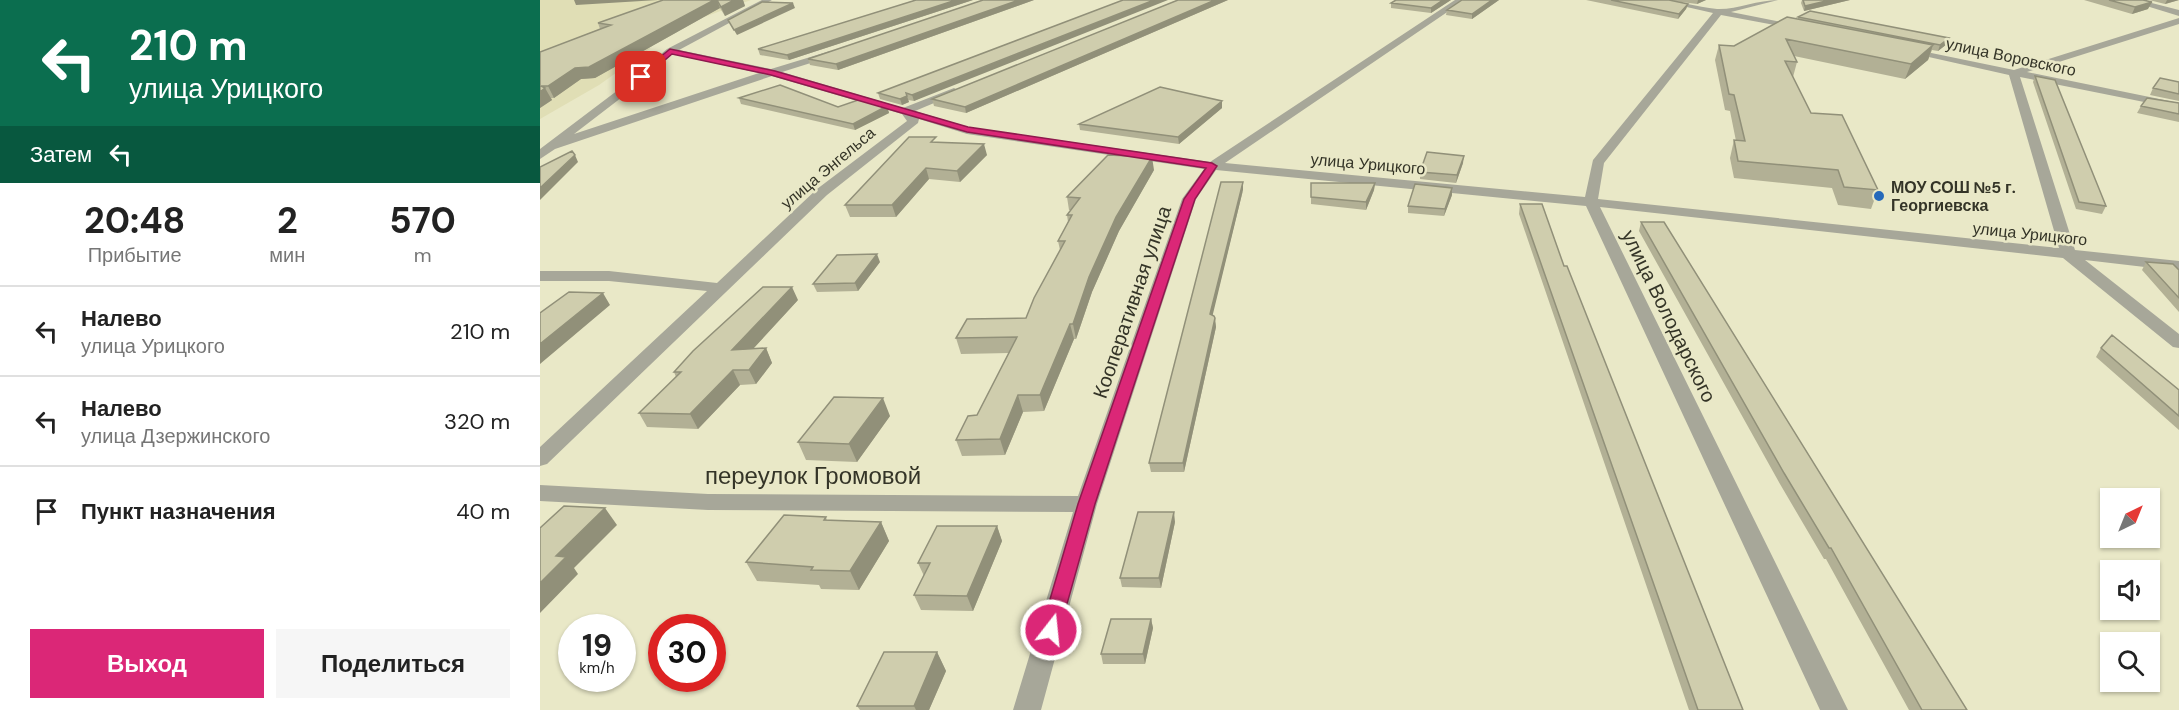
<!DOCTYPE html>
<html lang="ru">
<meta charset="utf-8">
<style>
:root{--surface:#fff;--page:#f6f6f6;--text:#222;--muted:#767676;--line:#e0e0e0;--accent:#db2777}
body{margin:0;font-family:"DM Sans",sans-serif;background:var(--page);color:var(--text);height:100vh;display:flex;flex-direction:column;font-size:22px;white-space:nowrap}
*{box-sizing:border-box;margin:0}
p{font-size:20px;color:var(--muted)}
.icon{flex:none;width:33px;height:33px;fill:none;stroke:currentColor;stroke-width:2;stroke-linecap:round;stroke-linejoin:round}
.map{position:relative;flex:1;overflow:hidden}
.drawer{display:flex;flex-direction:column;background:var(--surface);width:540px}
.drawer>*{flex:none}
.banner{background:#0b6e4f;color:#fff;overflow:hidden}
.needle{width:39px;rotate:43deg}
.fabs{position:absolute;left:1560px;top:488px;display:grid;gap:12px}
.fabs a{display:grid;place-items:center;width:60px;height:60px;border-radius:0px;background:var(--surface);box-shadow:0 2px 4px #0004;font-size:30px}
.speed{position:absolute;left:18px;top:614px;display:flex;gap:12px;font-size:30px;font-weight:700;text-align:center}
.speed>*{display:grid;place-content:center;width:78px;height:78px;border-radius:50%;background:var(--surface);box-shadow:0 2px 4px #0004;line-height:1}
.speed small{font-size:15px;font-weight:400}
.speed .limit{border:9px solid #d22;background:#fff;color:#111}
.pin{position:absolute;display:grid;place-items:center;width:51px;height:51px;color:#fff;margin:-26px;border-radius:12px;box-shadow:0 3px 9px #0006}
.me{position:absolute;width:66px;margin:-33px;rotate:16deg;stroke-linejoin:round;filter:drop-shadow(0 0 4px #0008)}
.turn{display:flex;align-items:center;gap:21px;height:126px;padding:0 30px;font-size:27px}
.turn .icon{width:78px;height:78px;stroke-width:2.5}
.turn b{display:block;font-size:42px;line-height:51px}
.then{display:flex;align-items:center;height:57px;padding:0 30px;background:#0003;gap:12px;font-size:22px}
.eta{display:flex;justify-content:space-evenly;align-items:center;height:102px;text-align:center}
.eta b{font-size:36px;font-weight:700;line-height:42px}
.primary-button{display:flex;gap:12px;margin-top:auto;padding:12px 30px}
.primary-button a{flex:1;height:69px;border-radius:0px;background:var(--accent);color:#fff;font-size:24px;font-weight:700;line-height:69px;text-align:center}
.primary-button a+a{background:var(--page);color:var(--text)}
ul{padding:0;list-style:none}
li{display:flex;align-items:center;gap:18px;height:90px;padding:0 30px;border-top:2px solid var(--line)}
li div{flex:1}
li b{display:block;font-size:22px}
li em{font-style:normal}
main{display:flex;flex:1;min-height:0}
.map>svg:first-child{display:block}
.built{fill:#e0deb5}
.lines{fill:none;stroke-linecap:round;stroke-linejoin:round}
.minor{fill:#a7a799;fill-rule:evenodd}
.wall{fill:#b2b095}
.shaded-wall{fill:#919079}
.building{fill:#cfcdad;stroke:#919079;stroke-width:1.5}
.route{fill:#db2777;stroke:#8e194d;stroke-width:1.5}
.poi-dot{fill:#2669ba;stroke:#e9e8c7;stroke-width:2}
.labels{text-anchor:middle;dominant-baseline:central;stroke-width:5;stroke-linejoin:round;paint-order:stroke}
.far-street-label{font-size:16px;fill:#343427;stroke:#e9e8c7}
.far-poi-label{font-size:16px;font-weight:bold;fill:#343427;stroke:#e9e8c7;text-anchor:start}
.street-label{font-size:20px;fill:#343427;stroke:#e9e8c7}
.near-street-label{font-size:24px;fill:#343427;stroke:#e9e8c7}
</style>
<main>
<section class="drawer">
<div class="banner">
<div class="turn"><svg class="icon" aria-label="left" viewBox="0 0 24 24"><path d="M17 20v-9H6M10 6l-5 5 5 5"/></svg><div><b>210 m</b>улица Урицкого</div></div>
<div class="then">Затем<svg class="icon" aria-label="left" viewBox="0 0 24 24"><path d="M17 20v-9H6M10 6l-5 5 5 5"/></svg></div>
</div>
<div class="eta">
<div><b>20:48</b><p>Прибытие</p></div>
<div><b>2</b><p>мин</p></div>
<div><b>570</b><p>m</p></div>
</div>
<ul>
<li><svg class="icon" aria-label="left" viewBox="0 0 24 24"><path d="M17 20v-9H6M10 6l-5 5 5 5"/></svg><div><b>Налево</b><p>улица Урицкого</p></div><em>210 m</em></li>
<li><svg class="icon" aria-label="left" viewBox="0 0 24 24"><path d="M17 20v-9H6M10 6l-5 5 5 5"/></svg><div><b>Налево</b><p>улица Дзержинского</p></div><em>320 m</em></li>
<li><svg class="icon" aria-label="arrive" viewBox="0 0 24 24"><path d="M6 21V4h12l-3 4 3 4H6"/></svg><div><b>Пункт назначения</b></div><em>40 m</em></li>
</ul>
<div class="primary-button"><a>Выход</a><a>Поделиться</a></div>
</section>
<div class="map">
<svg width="1639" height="710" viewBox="0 0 1639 710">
<rect width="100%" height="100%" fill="#e9e8c7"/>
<path class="built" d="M0,0H211L164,17H142L78,48H111L59,85L0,119Z"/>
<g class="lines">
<path class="minor" d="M222,0H232L139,50L231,69L290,51L295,54L293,56L242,72L363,108L414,88L419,91L418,93L375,111L428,127L670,162L915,0H925L685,163L1045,197L1053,160L1173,13L1116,0C1137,0 1156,7 1177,9C1195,10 1218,0 1238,0L1191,12L1261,26V30L1181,15L1064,163L1058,199L1519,248L1469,75L1362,51L1367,48L1474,70L1639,18V24L1487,72L1639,103V109L1480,77L1535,250L1639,261V271L1545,260L1639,334V348L1633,347L1523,258L1060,207L1308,710H1280L1046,206L676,170L656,199L557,504L501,710H473L533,512L168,510L0,501V485L168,494L538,496L642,199L664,169L427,134L379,119L378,123L287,195L7,464L0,466V447L167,291L69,281H0V271H69L177,283L277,189L367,121L362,114L232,76L15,149L0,159V149L82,87L127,49ZM132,54L219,73L34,134L90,91Z
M1587,0H1600L1639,10V16Z"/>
</g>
<path class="wall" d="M123,0H203L205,6L185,16L180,8L55,78L41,79L14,98H11L12,100L0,108V52L60,29L58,23Z
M376,0H433L249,60L220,55L218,49Z
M443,0H494L298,70L270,65L268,59Z
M583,0L374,101L368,100L369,102L362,105L340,99L338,93Z
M638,0H688L426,113L394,106L392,99Z
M911,0L891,13L851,8V3Z
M922,0H959L932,19L906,15L907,10Z
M1046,0H1166L1157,4L1133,1L1148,4L1146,9L1138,19Z
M1262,0H1310L1264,11L1261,3Z
M1544,0H1603L1608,9L1592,14Z
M1609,0H1639L1625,4Z
M1258,17L1407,44L1398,51L1392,50L1388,60L1365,79L1254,56L1257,62L1253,77L1271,113L1338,190L1331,209L1298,205L1292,188L1194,178L1190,158L1194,140L1196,141L1190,111L1185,110L1175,60L1179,45L1194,46L1258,19Z
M1495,76L1566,206L1562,214L1536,209L1493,82Z
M1639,82V101L1610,95L1613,88Z
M199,98L298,107L347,106L349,113L315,130L201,104Z
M682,101V108L639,144L540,130L539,124Z
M1639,103V122L1597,113L1601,106Z
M397,142L447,155L420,182L389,179L356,217H310L305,205Z
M923,163L916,183L880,179V172Z
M614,170L579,231L552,292L536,339H534L504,411L483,412L465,455L422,456L416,440L437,415L469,353L421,354L416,338L486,318L520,250L518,241L528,222L527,215L531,210H529L527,197Z
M835,183L834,190L826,210L771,204V197Z
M912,188V195L904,216L868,213V206Z
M703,190L672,315L674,316L676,327L644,472H611L609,463Z
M980,204L1024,266L1203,710H1149L979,214Z
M1101,222L1427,710H1369L1286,559H1284L1240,484L1099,231Z
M340,262L318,291L277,292L273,284Z
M1606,262L1639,270V312L1602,270Z
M258,300L213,349L226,348L232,363L216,384L200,385L158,429L107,427L99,413L136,377L134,372Z
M1561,348L1639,390V430L1556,357Z
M350,416L317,462L266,460L258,442Z
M286,517L287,521L341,522L349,541L319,590L281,589L279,585L217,581L206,562Z
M635,522L621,588L582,587L580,578Z
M457,526L462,541L433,611L381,610L374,595L384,576L378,563Z
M611,619L613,628L605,664H563L561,654Z
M397,652L406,671L389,710H320L317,706Z"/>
<path class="shaded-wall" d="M34,0H118L36,5Z
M174,0H177L180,8L55,78L41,79L14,98L8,86L35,68Z
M194,0H203L205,6L185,16L181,7Z
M416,0H433L249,60L247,55Z
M479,0H494L298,70L296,64Z
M614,0H628L374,101L372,95Z
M675,0H688L426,113L425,107Z
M903,0H911L891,13V8Z
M952,0H959L932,19V14Z
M1158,0H1166L1157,4Z
M1290,0H1310L1264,11L1265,6Z
M1627,0H1639L1625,4Z
M1612,2L1608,9L1592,14L1595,7Z
M253,3L255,8L197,35L194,30Z
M1148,4L1146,9L1138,19L1139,14Z
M1409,38L1407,44L1398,51L1400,45Z
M1393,45L1388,60L1365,79L1371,64Z
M5,88L12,100L0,108V92Z
M367,96L369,102L362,105L360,99Z
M682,101V108L639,144L638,137Z
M347,106L349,113L315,130L313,124Z
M444,144L447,155L420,182L417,171Z
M35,155L38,162L0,200V188Z
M924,156L923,163L916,183L917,175Z
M612,157L614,170L579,231L552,292L536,339L533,324L549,277L576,217Z
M386,168L389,179L356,217L352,205Z
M703,182V190L671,322L670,314Z
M835,183L834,190L826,210V202Z
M912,188V195L904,216L905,209Z
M337,254L340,262L318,291L315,283Z
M252,287L258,300L199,364L192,350Z
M63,293L70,305L0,364V344Z
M675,318L676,327L644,472L643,463Z
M530,324L534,339L504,411L500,395Z
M226,348L232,363L216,384L209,370Z
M193,370L200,385L158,429L150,414Z
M478,395L483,412L465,455L460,439Z
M343,398L350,416L317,462L309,444Z
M65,508L77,525L34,568L38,574L0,613V583L16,556Z
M634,512L635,522L621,588L619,578Z
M341,522L349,541L319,590L310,571Z
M457,526L462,541L433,611L427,596Z
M611,619L613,628L605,664L603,654Z
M397,652L406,671L389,710H376L374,706Z"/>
<path class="building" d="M123,0H174L49,67L35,68L8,86H1L5,88L0,92V52L71,25L58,23Z
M177,0H194L181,7Z
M376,0H416L247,55L218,49Z
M443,0H479L296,64L268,59Z
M583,0H614L372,95L366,93L367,96L360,99L338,93Z
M638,0H675L425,107L392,99Z
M856,0H903L891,8L851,3Z
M922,0H952L932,14L907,10Z
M1071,0H1129L1148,4L1139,14Z
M1263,0H1290L1265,6Z
M1569,0H1603L1612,2L1595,7Z
M222,2L253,3L194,30L188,20Z
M1270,11L1409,38L1400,45L1258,17Z
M1247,17L1393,45L1371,64L1246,39L1257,62L1245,61L1271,113L1302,115L1338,190L1304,187L1298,170L1198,161L1194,140L1205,141L1194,95L1189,94L1179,45L1194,46Z
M1495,76L1515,80L1566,206L1539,202Z
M1620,78L1639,82V94L1613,88Z
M240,85L298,107L321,99L347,106L313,124L199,98Z
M620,87L682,101L638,137L539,124Z
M1607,98L1639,103V114L1601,106Z
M369,137H396L391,142L444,144L417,171L386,168L352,205H305Z
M32,151L35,155L0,188V167Z
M887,152L924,156L917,175L880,172Z
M568,155L612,157L576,217L549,277L533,324H530L500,395H478L460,439L416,440L428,416L437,415L477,337L416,338L427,319L486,318L494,298L525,241H518L532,215H527L540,198L527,197Z
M681,182H703L670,314L674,316L675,318L643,463H609Z
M771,183H835L826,202L771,197Z
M875,184L912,188L905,209L868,206Z
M980,204H1002L1024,266H1027L1203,710H1158Z
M1101,222H1124L1427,710H1382L1291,548H1289L1244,473Z
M337,254L315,283L273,284L297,255Z
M1606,262L1633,264L1639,270V298Z
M223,287H252L192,350L226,348L209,370H193L150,414L99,413L141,372H134L153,351Z
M29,292L63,293L0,344V313Z
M1572,335L1639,390V416L1561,348Z
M294,397L343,398L309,444L258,442Z
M24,506L65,508L16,556L26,557L0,583V528Z
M598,512H634L619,578H580Z
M244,515L286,517L284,520L341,522L310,571L271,570L273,567L206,562Z
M397,526H457L427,596L374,595L390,563H378Z
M571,619H611L603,654H561Z
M344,652H397L374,706H317Z"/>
<path class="route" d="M130,49L235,71L428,127L672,163L677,166L655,199L555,504L518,636L511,638L504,636L501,630L538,504L644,199L666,168L427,132L231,75L132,54L104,78H98V75Z"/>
<circle class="poi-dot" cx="1339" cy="196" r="6"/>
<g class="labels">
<g class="far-street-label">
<text transform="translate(1471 57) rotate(12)">улица Воровского</text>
<text transform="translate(828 164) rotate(5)">улица Урицкого</text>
<text transform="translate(288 168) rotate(-40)">улица Энгельса</text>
<text transform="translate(1490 234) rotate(6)">улица Урицкого</text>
</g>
<g class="far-poi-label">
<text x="1351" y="187">МОУ СОШ №5 г.<tspan x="1351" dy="18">Георгиевска</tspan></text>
</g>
<g class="street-label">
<text transform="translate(592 302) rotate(-71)">Кооперативная улица</text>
<text transform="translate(1129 316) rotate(64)">улица Володарского</text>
</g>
<g class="near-street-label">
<text x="273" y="475">переулок Громовой</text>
</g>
</g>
</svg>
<div class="fabs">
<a><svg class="needle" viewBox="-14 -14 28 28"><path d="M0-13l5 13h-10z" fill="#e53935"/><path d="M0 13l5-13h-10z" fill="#767676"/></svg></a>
<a><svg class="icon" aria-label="sound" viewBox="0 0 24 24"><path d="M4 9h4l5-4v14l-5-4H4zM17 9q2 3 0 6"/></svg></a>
<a><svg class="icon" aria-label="search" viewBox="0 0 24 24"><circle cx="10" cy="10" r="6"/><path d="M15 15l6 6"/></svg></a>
</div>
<div class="speed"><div>19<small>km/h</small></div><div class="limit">30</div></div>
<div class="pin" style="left:101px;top:77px;background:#d93025"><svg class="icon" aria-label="arrive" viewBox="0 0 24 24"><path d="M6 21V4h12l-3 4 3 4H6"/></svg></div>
<svg class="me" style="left:511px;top:630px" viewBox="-20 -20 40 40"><circle r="17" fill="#db2777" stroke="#fff" stroke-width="3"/><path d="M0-11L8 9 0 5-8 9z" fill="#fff"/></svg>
</div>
</main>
